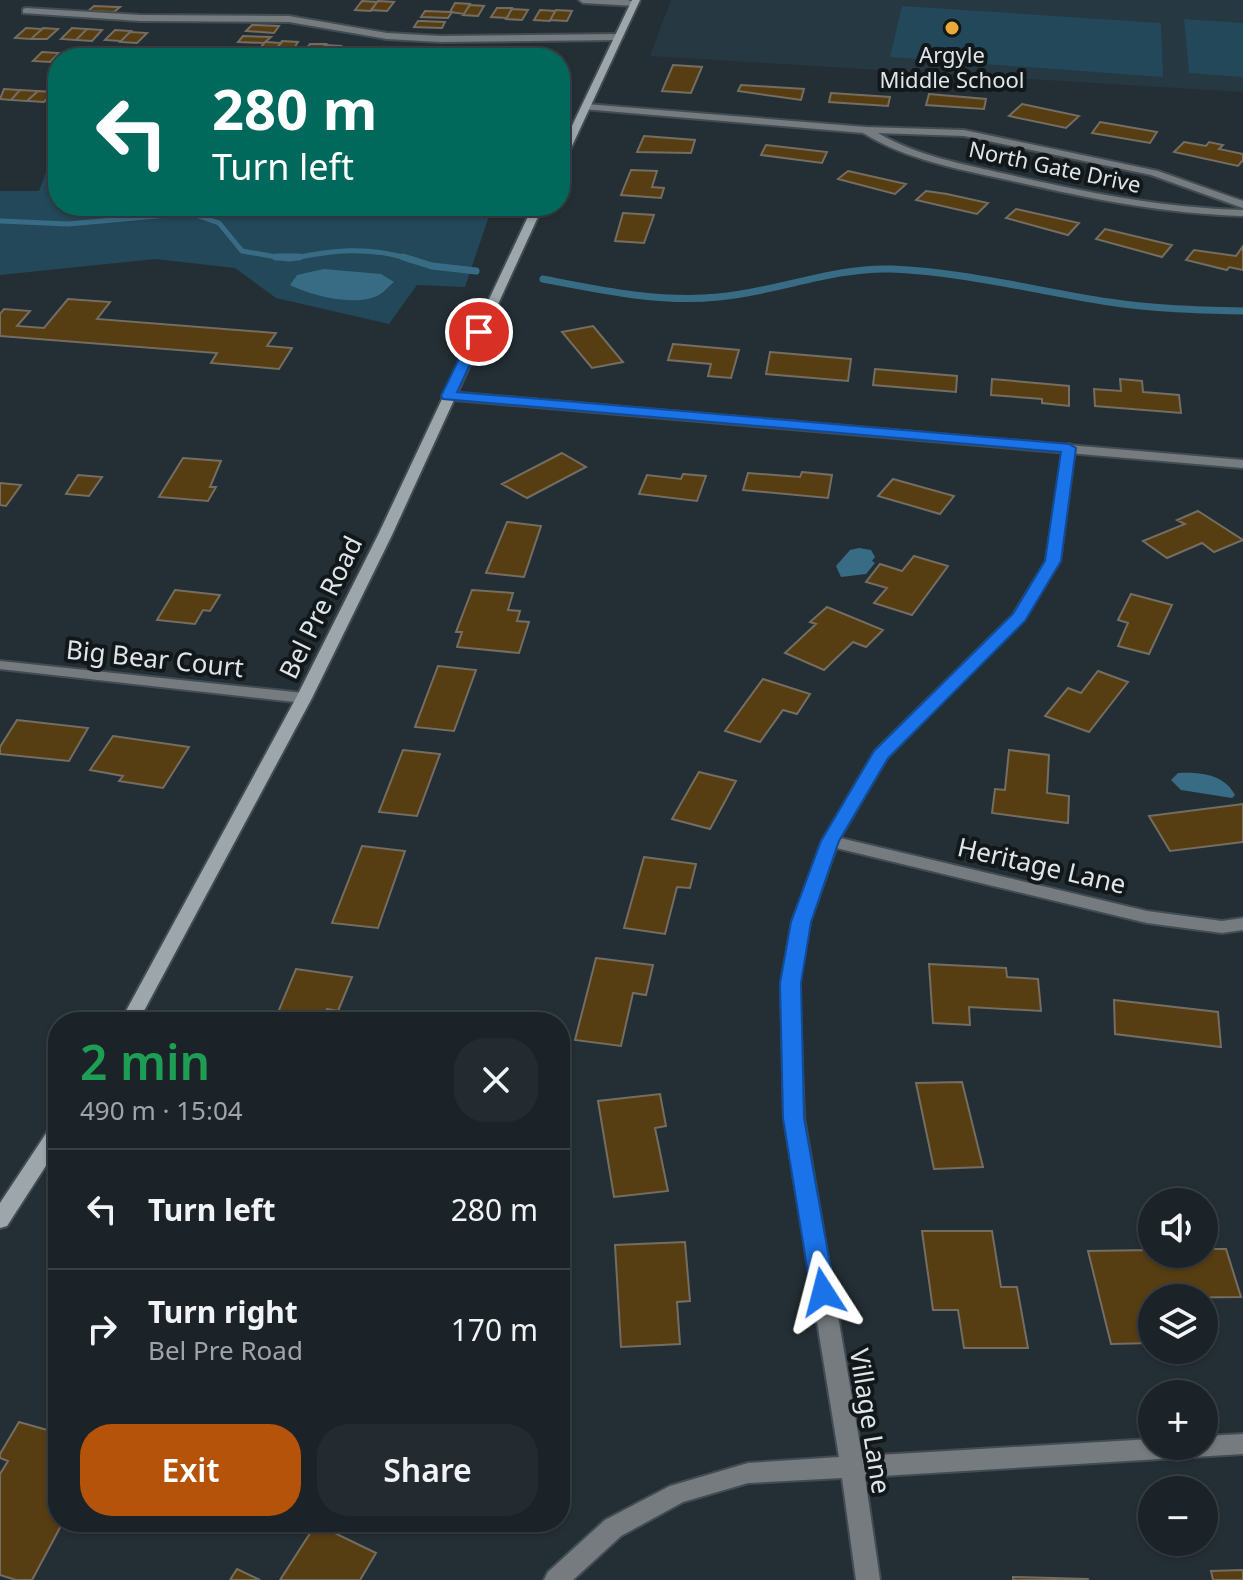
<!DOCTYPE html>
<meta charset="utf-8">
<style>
:root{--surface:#1b2328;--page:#242b30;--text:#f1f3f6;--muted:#a0a4a8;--line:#394045;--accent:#b45309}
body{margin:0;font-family:"Noto Sans",sans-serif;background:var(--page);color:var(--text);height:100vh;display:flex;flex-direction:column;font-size:30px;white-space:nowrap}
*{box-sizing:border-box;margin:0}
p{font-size:26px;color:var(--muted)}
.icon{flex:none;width:44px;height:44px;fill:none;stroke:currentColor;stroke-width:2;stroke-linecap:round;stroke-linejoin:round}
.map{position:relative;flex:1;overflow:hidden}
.panel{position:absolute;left:48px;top:1012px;width:522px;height:520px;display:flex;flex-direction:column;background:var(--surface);border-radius:32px;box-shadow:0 2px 6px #0004,0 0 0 2px var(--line)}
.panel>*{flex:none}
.guide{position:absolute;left:48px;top:48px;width:522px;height:168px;border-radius:32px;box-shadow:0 2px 6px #0004,0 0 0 2px var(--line);background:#00695c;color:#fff;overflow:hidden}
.fabs{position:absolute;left:1138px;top:1188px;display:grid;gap:16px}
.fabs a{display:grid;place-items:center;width:80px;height:80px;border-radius:50%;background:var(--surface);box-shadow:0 2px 6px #0004,0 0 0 2px var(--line);font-size:40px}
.pin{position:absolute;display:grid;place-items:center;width:68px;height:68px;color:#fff;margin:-34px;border:4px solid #fff;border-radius:50%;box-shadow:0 2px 8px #0007}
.me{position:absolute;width:88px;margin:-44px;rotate:351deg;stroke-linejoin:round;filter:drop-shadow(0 0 6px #0008)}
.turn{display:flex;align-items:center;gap:28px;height:168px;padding:0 32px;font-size:36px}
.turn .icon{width:104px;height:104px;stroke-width:2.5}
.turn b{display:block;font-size:56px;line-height:68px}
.round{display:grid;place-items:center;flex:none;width:84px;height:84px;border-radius:32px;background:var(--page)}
.headline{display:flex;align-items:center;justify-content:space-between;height:136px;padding:0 32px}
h1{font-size:48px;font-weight:600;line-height:60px;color:#1e9e55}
.action{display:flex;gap:16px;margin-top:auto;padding:16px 32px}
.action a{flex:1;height:92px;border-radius:32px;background:var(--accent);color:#fff;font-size:32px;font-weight:600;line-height:92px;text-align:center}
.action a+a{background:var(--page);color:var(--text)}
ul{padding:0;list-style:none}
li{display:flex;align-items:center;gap:24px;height:120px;padding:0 32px;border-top:2px solid var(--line)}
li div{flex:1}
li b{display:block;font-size:30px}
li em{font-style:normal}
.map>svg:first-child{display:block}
.built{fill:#263842}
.green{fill:#234859}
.water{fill:#386c85}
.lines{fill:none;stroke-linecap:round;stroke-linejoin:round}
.stream-far1{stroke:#386c85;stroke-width:5}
.stream{stroke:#386c85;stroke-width:7}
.building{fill:#573d12;stroke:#746d62;stroke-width:2}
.minor-casing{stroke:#424c52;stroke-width:4}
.tertiary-casing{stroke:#424c52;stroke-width:4}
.secondary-casing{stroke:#424c52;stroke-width:4}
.minor{fill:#757b7e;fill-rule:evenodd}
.tertiary{fill:#757b7e;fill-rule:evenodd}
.secondary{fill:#9da6ab;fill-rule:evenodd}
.route{fill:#1a73e8;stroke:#114b97;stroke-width:2}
.poi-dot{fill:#eaaa39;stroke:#121719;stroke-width:3}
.labels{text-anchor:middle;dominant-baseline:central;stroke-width:8;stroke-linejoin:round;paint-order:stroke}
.far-poi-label{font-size:22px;fill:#dee6ea;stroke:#121719}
.far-street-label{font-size:22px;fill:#dee6ea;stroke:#121719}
.street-label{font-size:26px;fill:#dee6ea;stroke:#121719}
</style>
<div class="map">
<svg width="1243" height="1580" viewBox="0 0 1243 1580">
<rect width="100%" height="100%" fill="#242f35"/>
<path class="built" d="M671,0H1243V92L650,56Z"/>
<path class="green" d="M902,6L1161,23L1163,77L890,57Z
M1184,19L1243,23V77L1189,73Z
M58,140V206H372L490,213L465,287L417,285L389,324L276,298L235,268L155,259L0,275V191H39Z"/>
<path class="water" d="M324,269L381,274L394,282C389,286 384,292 379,295C357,307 312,296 290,285L297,275Z
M859,548L871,550L875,557L872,561L875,563L866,574L841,577L836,566L850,550Z
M1178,773C1200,772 1224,774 1235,795L1232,798L1181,790L1171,780Z"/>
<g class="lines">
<path class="stream-far1" d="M0,221L68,224L190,213L219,223L242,251L288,259
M290,259C331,250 369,246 409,259"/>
<path class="stream" d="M276,257H299
M403,257L432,266L476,271
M543,279C600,290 660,303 718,297C777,292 832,267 892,269C965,272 1037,291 1109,302C1154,309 1198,310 1243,311"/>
</g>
<path class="building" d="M362,1L377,2L371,11L355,10Z
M378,1L394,2L387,11L371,10Z
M455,3L470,4L464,14L450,12Z
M470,5L484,6L478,16L463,15Z
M94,6L117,7H120L114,12L88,11Z
M497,8H512L507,18L491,17Z
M512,9L528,10L522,20L506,19Z
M540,10L555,11L550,21L534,20Z
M556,10L572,11L567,21L550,20Z
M425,11L450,12H452L448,18L421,17Z
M418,21H421L445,22L442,28L414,27Z
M252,25L279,26L274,33L246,31Z
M26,28L42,29L31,39L15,38Z
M43,28L58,29L47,39H31Z
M72,28L87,29L76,40L61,39Z
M87,29L102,30L92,41L76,40Z
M115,30L131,31L121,41L105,40Z
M130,32L147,33L137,43L120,42Z
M243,36L271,37L264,43L238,42Z
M282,41L298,42L290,54L273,53Z
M265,42H267L281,43L272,54L256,53Z
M310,44H326L318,55L302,54Z
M325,45L341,46L333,57L317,56Z
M353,47L369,48L362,58H345Z
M369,49L386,50L380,58H362Z
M42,52L59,53L50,62L33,61Z
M673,65L702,67L691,93L662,91Z
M741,85L804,89L801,100L738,91Z
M4,89L20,90L11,100L0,99Z
M20,90L38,91L27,101L11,100Z
M38,91L54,92L44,102L27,101Z
M831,93L890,97L888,106L829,102Z
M929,94L986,99L984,109L926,105Z
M1022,104L1079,116L1066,128L1009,116Z
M1100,122L1157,132L1150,143L1092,133Z
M644,136L695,140L691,153L637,152Z
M1184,142L1206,146L1209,142L1223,145L1219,149L1243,154V160L1238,166L1174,152Z
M766,145L827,152L822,163L761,155Z
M631,170L657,171L652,187L664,188L661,198L621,195Z
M848,171L906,184L895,194L838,179Z
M926,191L947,194L988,203L977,214L916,200Z
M1016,209L1079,223L1068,235L1006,218Z
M623,213L654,215L644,243L615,241Z
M1105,229L1172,245L1162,257L1096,239Z
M1243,246V270L1229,267L1227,270L1186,260L1194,250L1236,256Z
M68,299L110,302L97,319L276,333L267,346L292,348L279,369L211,363L217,353L0,336V314L4,309L30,311L17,326L44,328Z
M593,326L623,362L592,368L562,332Z
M673,344L739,350L731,378L708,376L711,364L668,360Z
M770,352L851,359L848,381L766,374Z
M875,369L957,376L956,392L873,385Z
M992,379L1069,386V406L1042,403V399L991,395Z
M1120,379L1142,381L1143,392L1179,395L1181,413L1095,406L1094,389L1121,391Z
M562,453L586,467L527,498L502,484Z
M183,458L221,461L210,487H216L208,501L159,497Z
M802,472L832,475L828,498L743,490L748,473L800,477Z
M683,474L706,476L697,501L639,494L647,475L681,479Z
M78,475L102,477L89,496L66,494Z
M893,479L954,496L940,514L878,496Z
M0,483L21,485L6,506L0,505Z
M1198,511L1243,540L1214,552L1202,543L1167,558L1143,541L1185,524L1177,520Z
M507,522L541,526L524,577L486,573Z
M914,556L948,566L912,615L874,603L887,588L866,582L880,564L902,571Z
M175,590L220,595L210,611L203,610L195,624L157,620Z
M472,590L513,593L508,610L520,611L517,621L529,622L519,653L457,647L462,632H456Z
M1131,594L1172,605L1149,654L1118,646L1128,623L1118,620Z
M827,607L883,630L866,647L853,642L824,670L785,653L816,624L810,622Z
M438,666L476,670L454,731L415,727Z
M1098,671L1128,682L1089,732L1045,716L1068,688L1081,693Z
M763,679L810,694L797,714L783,710L760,742L725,731Z
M17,720L88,728L69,761L0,754V747Z
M113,736L189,747L163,788L119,781L123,776L90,770Z
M403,750L440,754L417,816L379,812Z
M1009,750L1049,755L1047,793L1069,796L1068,823L992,813L995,789L1005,790Z
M699,772L736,781L710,829L672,819Z
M1243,804V842L1170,851L1149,816Z
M362,846L405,851L378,928L332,923Z
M644,857L696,864L690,888L677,887L665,934L624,928Z
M596,958L653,965L646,995L633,993L621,1046L575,1040Z
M929,964L1006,968L1007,977L1038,979L1041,1011L969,1007L970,1025L933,1023Z
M296,969L352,977L338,1011L327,1009L322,1022H274Z
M1114,1000L1218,1012L1221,1047L1115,1034Z
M962,1082L983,1167L934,1169L916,1083Z
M660,1094L666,1126L655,1128L668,1191L614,1197L598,1101Z
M922,1231H992L1001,1287H1017L1028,1348H964L958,1310H933Z
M685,1242L690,1301L677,1302L680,1344L621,1347L615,1245Z
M1204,1249H1226L1241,1297L1152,1298V1343L1111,1344L1088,1251L1152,1250V1254H1204Z
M19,1422L58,1433L57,1514L58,1522H63L32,1580H16L0,1575V1474L8,1461L0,1458V1454Z
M316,1524L376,1553L360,1580H280Z
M237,1569L260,1580H230Z
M1243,1570V1580H1213L1211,1571Z
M1013,1577L1088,1579V1580H1013Z"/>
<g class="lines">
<defs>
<path id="minor" d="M579,0H627L639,3L635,6L583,3Z
M26,8L140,15L289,16L387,33L441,36L619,34L623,37L619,40L441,42L387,39L289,22L140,21L23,13V9Z
M586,104L866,127L964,130L1158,171L1243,201V208L1151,175L964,136L878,133C917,156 963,164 1006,174C1085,192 1162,208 1243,210V216C1163,214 1086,198 1008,180C958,169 907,160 863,133L583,109L581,107Z
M1069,444L1075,448L1060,561L1026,617L887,758L840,838L1147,911L1222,921L1243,918V930L1222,933L1147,923L836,848L810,922L799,983L804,1118L862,1456L1152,1439V1446H1204V1436L1243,1434V1454L865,1477L880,1580H856L842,1478L748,1483L683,1502L621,1536L573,1580H544L548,1572L605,1520L670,1486L748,1463L839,1457L784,1118L781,983L792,922L822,841L875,751L1013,615L1046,561L1063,448Z
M0,661L304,693L312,698L304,703L0,669Z"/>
<path id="tertiary" d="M448,392L1243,460V468L444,399V393Z"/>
<path id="secondary" d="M632,0H640L565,161L560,164V151Z
M533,206H543L392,535L312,698L138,1022H120L296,698L378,535Z
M58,1123V1147L7,1226L0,1228V1203L51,1126Z"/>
</defs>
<use href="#minor" class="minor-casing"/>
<use href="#tertiary" class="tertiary-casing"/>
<use href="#secondary" class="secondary-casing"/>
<use href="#minor" class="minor"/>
<use href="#tertiary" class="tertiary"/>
<use href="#secondary" class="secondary"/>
</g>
<path class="route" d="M479,328L485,332L457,392L1069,444L1076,448L1061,561L1025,621L888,758L839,841L811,922L801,983L804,1118L835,1292L831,1299L823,1302L815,1299L811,1292L783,1118L780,983L791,922L821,841L874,751L1013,614L1045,561L1061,452L443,399L441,396L472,332Z"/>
<circle class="poi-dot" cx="952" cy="28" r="8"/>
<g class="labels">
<g class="far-poi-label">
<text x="952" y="54">Argyle<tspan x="952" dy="25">Middle School</tspan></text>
</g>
<g class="far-street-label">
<text transform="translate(1055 166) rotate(12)">North Gate Drive</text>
</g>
<g class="street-label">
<text transform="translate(320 607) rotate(-64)">Bel Pre Road</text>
<text transform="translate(155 658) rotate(6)">Big Bear Court</text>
<text transform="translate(1042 865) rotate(13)">Heritage Lane</text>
<text transform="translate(871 1421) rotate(81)">Village Lane</text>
</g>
</g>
</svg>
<div class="fabs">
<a><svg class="icon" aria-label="sound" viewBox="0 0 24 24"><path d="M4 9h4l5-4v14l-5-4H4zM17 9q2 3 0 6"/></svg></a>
<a><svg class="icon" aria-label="layers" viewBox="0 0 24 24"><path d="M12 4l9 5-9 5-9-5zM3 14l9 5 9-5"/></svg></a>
<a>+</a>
<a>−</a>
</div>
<div class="pin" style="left:479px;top:332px;background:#d93025"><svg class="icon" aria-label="arrive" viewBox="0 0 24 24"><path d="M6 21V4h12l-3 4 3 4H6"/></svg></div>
<svg class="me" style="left:823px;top:1292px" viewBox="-20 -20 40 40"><path d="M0-17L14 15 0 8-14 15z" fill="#1a73e8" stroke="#fff" stroke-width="4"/></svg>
<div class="guide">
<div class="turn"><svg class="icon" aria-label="left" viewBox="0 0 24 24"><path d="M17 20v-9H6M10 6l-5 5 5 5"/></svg><div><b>280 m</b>Turn left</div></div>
</div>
<section class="panel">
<div class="headline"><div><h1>2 min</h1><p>490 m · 15:04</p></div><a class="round"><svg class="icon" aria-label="close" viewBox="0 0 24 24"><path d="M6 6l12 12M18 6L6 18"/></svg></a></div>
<ul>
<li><svg class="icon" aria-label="left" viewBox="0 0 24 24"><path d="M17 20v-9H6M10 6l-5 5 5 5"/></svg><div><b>Turn left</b></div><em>280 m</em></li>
<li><svg class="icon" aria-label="right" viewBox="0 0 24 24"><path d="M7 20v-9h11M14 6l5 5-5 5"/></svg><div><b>Turn right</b><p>Bel Pre Road</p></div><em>170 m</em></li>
</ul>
<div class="action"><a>Exit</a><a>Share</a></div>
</section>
</div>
